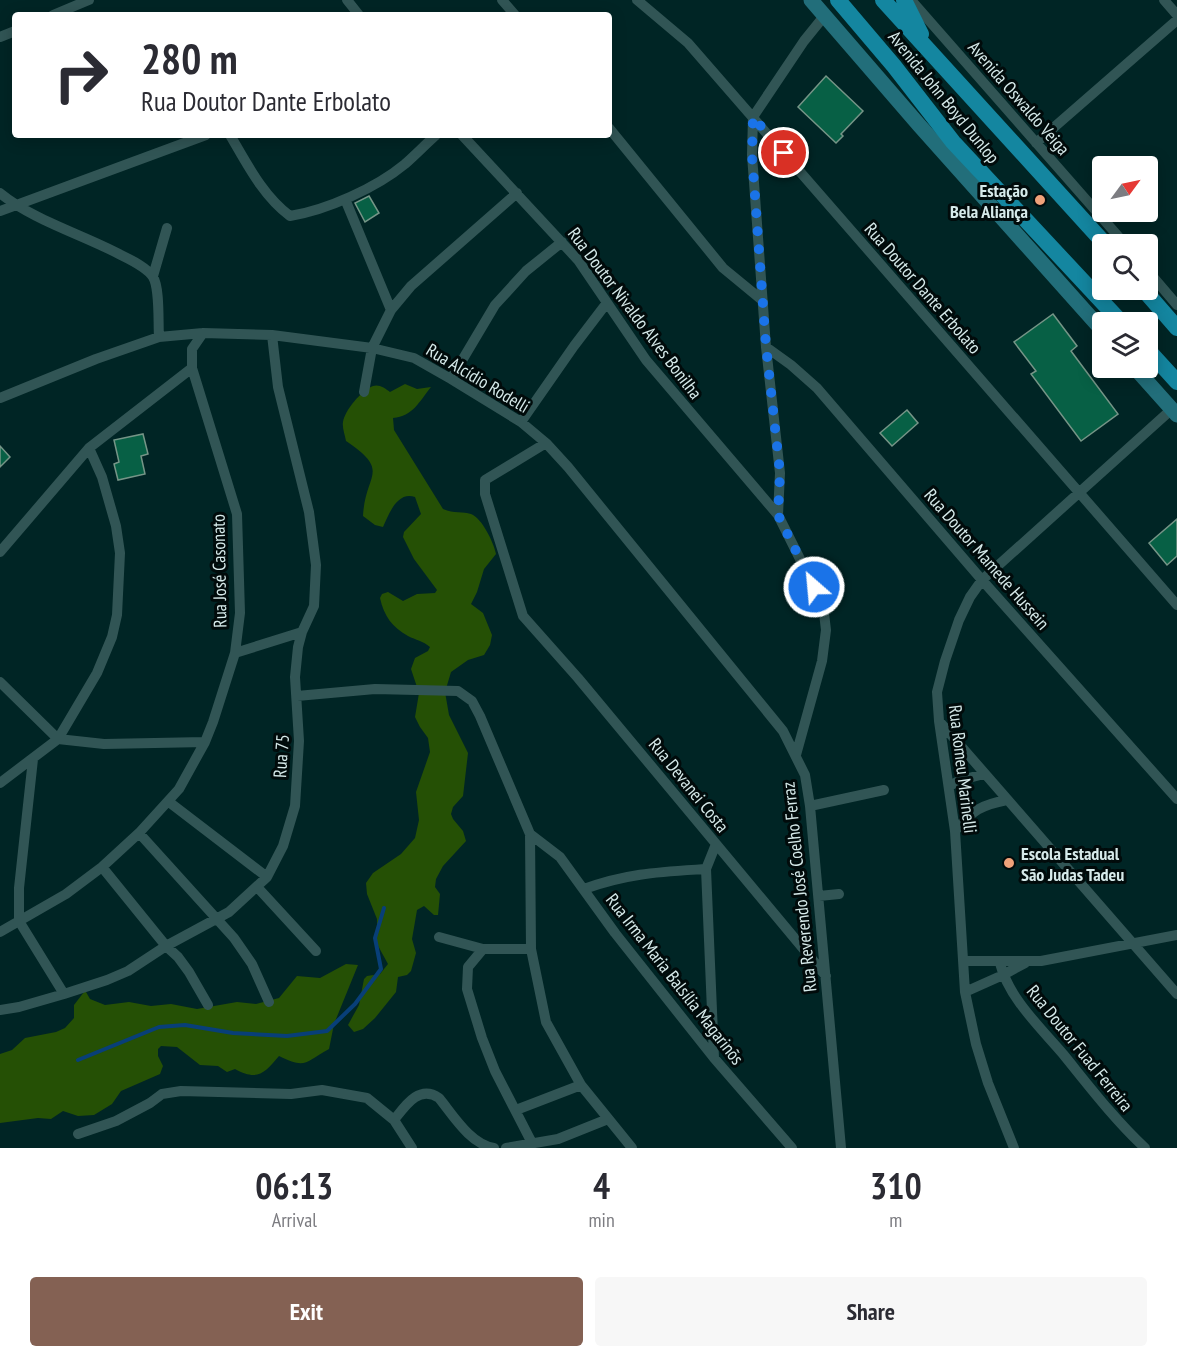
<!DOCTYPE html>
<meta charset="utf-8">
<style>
:root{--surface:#fff;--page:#f7f7f7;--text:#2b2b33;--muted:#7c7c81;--accent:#846153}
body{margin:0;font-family:"PT Sans Narrow",sans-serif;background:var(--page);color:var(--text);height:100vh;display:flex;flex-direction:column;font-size:22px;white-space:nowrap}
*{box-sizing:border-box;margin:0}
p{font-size:20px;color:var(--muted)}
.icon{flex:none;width:33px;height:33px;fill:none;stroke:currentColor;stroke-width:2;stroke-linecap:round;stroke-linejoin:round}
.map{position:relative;height:1148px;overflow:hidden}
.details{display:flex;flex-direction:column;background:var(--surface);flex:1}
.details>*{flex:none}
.hud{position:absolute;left:12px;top:12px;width:600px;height:126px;border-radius:6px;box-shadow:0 3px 15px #0003;background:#fff;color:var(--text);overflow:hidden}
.needle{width:39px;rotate:57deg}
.tools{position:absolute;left:1092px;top:156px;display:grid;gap:12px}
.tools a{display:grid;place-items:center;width:66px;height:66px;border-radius:6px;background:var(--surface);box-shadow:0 3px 15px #0003;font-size:30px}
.pin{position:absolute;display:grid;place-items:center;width:51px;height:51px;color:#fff;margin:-26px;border:3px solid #fff;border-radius:50%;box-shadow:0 2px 6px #0007}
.me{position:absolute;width:66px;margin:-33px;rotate:333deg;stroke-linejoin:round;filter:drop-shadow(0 0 4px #0008)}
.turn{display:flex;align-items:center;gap:21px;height:126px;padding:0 30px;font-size:27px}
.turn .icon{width:78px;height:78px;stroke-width:2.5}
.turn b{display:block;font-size:42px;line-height:51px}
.eta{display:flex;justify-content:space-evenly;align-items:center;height:102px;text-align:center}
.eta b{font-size:36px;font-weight:600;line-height:42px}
.primary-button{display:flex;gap:12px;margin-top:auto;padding:12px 30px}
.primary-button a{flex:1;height:69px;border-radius:6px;background:var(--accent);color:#fff;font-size:24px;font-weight:600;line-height:69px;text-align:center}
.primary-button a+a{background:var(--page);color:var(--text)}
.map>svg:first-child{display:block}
.forest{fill:#255005}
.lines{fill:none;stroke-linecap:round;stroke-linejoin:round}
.stream{stroke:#083f78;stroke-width:4}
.building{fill:#076045;stroke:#759587;stroke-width:1.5}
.street{stroke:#315555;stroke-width:10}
.secondary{stroke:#226e7a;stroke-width:15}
.primary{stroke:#1486a0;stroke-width:16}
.route{stroke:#1a73e8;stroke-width:10;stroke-dasharray:0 18}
.poi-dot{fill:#f0a27a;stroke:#010b0b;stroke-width:2}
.labels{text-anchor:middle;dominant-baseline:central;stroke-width:6;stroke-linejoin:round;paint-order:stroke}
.street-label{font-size:18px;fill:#d6eaea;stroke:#010b0b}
.poi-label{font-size:18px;font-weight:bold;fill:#d6eaea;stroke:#010b0b;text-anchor:end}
</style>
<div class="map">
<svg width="1177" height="1148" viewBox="0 0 1177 1148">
<rect width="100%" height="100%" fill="#002525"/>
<path class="forest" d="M405,384L417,389L431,387C419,402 413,416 393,418L394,430L443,509C454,514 463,511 471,514C482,518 494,543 496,554L484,569L477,592L471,604L483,613L492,635L490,645L484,655L468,660L451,672L445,692L449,715L468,753L463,796L453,807L451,814L453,819L463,831L466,841L443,866L436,879L435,887L440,894L438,915H434L424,906L417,910L412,939L416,953L411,971L407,975L398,977L396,992L375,1018L363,1029L354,1032L348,1025L359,1005L364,979L367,976L380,974L388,964L377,944V919L367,894L366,883L373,873L401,854L415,838L419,820L416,792L430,752L428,738L420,727L415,717L419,693L411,669L415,658L428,651L430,647C423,641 416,640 408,636C392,627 384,616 380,598L382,594L388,592L403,601L417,594L435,593L437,590L414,559L403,537L404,532L421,514L415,497C397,491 389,514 383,527L375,525L363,516C365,473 392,472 346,441C345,435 342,428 343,422C345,410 361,391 373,386C379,384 385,388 390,392Z
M346,964L358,965L334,1024L329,1049C304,1063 306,1069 279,1056C264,1074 257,1081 235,1069L227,1072L218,1066L200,1065L177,1047L161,1046L158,1049V1056L163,1066L160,1074L121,1091L112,1104L94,1115L78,1116L63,1111L51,1119L38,1118L0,1123V1054L12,1050L25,1038L56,1032L65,1028L74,1018V1005L84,992H86L90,999L105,1005L129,1002L151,1006L171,1004L197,1009L237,1002L256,1004L279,998L297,976L320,978Z"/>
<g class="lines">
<path class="stream" d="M78,1060L159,1027L185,1025L233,1033L287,1036L327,1031L355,1004L381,969L375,938L384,908"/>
</g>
<path class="building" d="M826,76L863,111L841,134L843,136L836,143L798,107Z
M369,196L379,213L365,222L355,203Z
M1053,314L1077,346L1071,351L1118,414L1081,441L1031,374L1036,371L1014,342Z
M907,410L918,423L892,446L880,433Z
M143,434L148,454L141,456L145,474L118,480L114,464L119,462L114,440Z
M0,446L10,457L0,467Z
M1177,519V556L1167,565L1149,543Z"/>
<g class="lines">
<path class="street" d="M347,0L359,15
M502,0L515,15
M637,0L688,43L1177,605
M911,0L1125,244
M1164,0L1177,15
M53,15L89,0
M0,37L15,31
M609,128L723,268L763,301
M230,135C247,164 263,196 290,216C327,210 376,188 405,164C415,155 425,145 436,135
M462,135L578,260L646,360L778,515
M1036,143L1177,20
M0,193C33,220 81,234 119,254C129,259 147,267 153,277C160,288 158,322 159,337
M345,199L391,310
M0,211L206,135
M1148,271L1177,305
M153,276L167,228
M766,347L791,365L817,388L982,580L1177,799
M451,379L495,305L526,271L562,242
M364,392L372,348L391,310L411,286L517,193
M0,398L96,359L159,337L203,333L272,335L372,348L414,358L451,379L521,422L546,443L568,467L783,731L805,775L810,806L841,1148
M521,422L574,346L606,304
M546,443L485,480V494L523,616L578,678L826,976
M0,552L89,448L192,368V349L203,333
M235,653L302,632
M0,682L58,739
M297,696L375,689L458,691L472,701L480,716L530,834L531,949L546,1022L581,1085L632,1148
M939,721L1177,994
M58,739L104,744L205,742
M796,755L822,661L826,630L823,605L778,515L780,473L766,347L752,155L753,117L804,41L825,15
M0,783L58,739L97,673L112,637L117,615L120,553L116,526L102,477L89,448
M949,786L961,780L984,774
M169,802L267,877
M810,806L884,790
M955,831C973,810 981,805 1007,800
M139,833L234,938L252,964L269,1002
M530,834L560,857L615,933L714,1058L792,1148
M102,867L166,946L178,957L189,972L208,1005
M257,887L316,951
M584,889C628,873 660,872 706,869
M819,896L839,894
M19,921V888L33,759
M19,921L64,994
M0,932L66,894L102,867L139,833L179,789L205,742L213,722L235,653L240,613L237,514L192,368
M439,937L483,949
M531,949H483L468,967L467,989L482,1038L495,1071L532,1143
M963,961H1041L1177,935
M1000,963C1008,997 1040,1027 1063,1054C1089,1086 1114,1119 1145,1148
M965,992L1003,975L1025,963
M0,1010L19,1007L64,994L107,980L128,971L166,946L229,912L267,877L283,846L295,806L299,741L295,677L298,647L302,632L314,606L316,565L309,512L278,387L272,335
M714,1058L706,869L716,844
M516,1110L581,1085
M394,1120C405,1106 419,1084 439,1098C453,1115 470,1144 494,1148
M78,1134L116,1121L150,1103L162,1094L181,1091L291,1094L322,1090L367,1098L394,1120L412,1148
M506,1148L558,1139L608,1119
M1014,1148L988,1083L976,1044L965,992L955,831L939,721L937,692L945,661L959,620L970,597L982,580L1172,409"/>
<path class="secondary" d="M811,0L919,125L1102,330
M1135,368L1177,415"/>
<path class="primary" d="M838,0L894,66L953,142L1121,322
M883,0L1105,244
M904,0L921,34
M1144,290L1177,328
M1148,350L1177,382"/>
</g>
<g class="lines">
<path class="route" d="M784,153L753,117L752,155L766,346L780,473L778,515L814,587"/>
</g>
<g class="poi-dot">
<circle cx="1040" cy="200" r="6"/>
<circle cx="1009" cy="863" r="6"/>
</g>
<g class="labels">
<g class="street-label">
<text transform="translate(944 97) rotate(51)">Avenida John Boyd Dunlop</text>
<text transform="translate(1019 98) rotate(49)">Avenida Oswaldo Veiga</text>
<text transform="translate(923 288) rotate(49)">Rua Doutor Dante Erbolato</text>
<text transform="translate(635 313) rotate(53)">Rua Doutor Nivaldo Alves Bonilha</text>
<text transform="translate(478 378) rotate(31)">Rua Alcídio Rodelli</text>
<text transform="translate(987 559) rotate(49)">Rua Doutor Mamede Hussein</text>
<text transform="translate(219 571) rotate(-91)">Rua José Casonato</text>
<text transform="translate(281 756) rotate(-86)">Rua 75</text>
<text transform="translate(963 769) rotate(83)">Rua Romeu Marinelli</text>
<text transform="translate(689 785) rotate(51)">Rua Devanei Costa</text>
<text transform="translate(799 887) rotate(-96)">Rua Reverendo José Coelho Ferraz</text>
<text transform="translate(675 979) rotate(52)">Rua Irma Maria Balsília Magarinõs</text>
<text transform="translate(1080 1048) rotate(51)">Rua Doutor Fuad Ferreira</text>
</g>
<g class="poi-label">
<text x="1028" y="190">Estação<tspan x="1028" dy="21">Bela Aliança</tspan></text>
<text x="1021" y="853" text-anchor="start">Escola Estadual<tspan x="1021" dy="21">São Judas Tadeu</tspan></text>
</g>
</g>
</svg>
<div class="tools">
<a><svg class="needle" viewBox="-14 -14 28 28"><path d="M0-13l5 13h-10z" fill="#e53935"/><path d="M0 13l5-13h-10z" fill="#7c7c81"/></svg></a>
<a><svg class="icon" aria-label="search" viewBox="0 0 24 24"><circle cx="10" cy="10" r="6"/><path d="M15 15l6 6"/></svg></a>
<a><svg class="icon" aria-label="layers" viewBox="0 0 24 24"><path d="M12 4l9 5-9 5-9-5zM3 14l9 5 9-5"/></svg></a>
</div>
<div class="pin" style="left:784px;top:153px;background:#d93025"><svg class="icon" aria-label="arrive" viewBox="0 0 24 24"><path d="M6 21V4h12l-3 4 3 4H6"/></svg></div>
<svg class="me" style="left:814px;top:587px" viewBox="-20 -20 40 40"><circle r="17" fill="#1a73e8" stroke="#fff" stroke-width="3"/><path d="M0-11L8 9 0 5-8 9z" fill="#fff"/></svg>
<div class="hud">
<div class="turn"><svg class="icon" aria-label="right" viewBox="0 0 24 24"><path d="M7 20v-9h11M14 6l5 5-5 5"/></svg><div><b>280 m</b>Rua Doutor Dante Erbolato</div></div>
</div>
</div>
<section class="details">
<div class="eta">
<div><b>06:13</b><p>Arrival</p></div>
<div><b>4</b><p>min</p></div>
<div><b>310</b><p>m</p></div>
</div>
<div class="primary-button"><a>Exit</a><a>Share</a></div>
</section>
